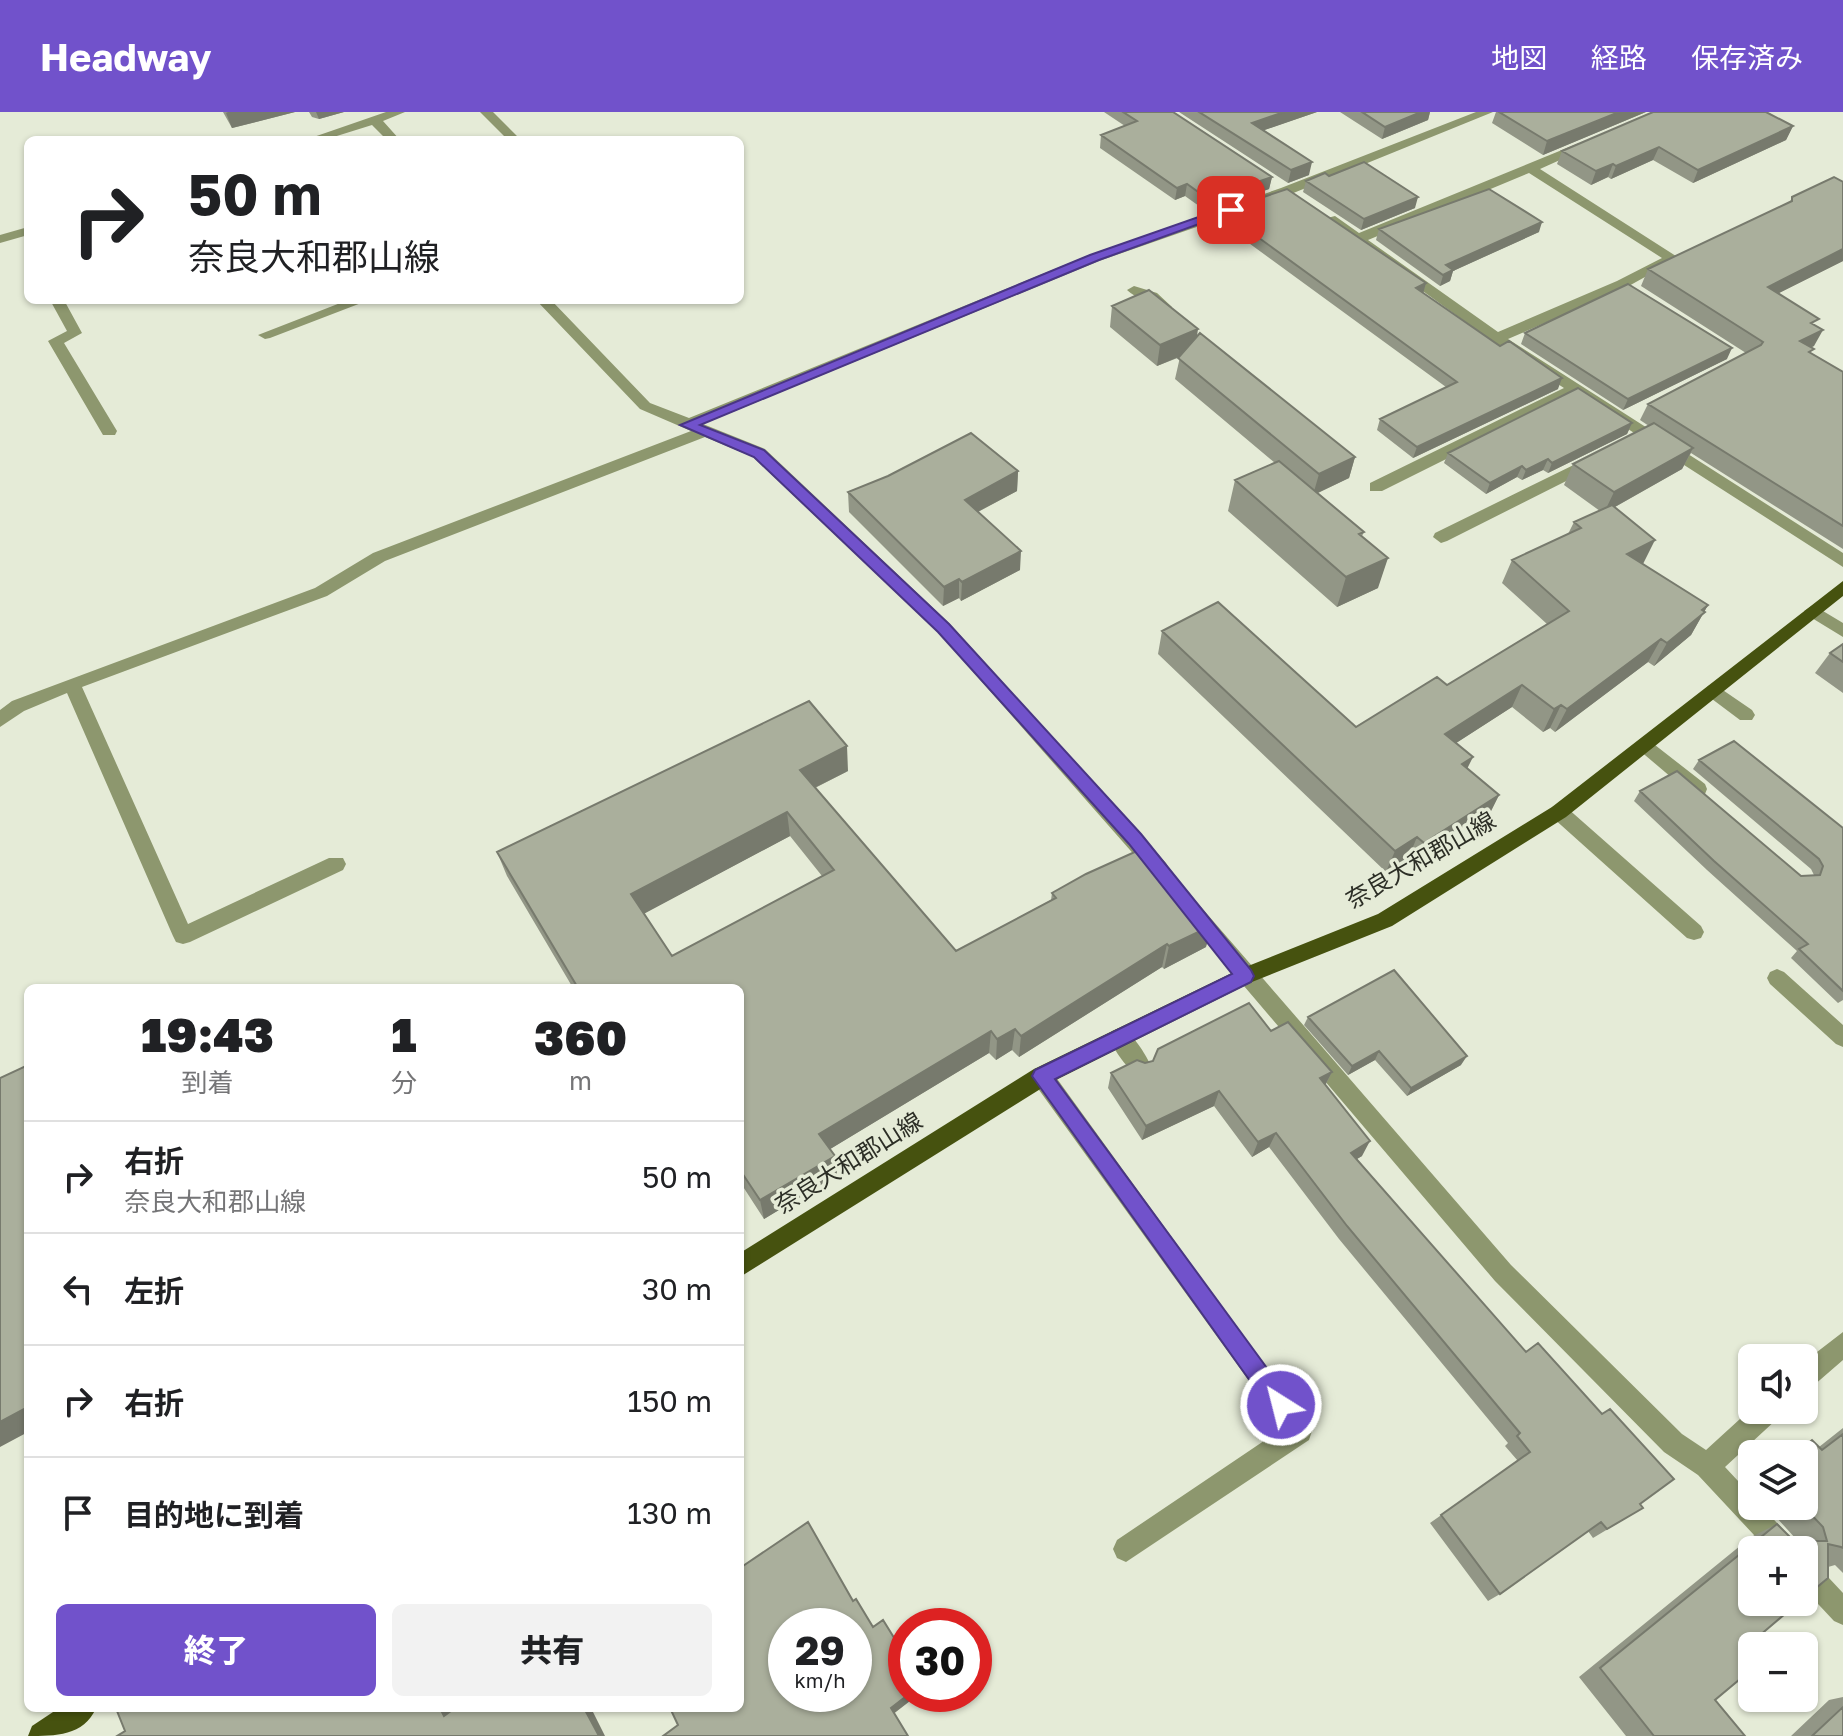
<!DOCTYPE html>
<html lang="ja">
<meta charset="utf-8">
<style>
:root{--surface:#fff;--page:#f2f2f2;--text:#202124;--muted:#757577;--line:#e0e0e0;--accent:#7152cb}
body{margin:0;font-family:"Golos Text","Noto Sans JP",sans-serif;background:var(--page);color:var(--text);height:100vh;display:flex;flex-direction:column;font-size:30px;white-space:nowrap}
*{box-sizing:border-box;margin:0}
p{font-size:26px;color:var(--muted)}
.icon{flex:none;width:44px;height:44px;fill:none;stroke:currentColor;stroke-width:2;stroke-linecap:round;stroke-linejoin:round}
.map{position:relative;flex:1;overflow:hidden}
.details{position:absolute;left:24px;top:872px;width:720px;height:728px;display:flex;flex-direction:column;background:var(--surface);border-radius:12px;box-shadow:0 2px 6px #0004}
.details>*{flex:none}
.top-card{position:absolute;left:24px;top:24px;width:720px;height:168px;border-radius:12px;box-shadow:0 2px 6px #0004;background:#fff;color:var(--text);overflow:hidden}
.controls{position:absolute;left:1738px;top:1232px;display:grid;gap:16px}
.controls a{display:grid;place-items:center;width:80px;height:80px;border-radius:12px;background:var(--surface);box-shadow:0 2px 6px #0004;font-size:40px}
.speed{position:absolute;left:768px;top:1496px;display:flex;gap:16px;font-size:40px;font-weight:700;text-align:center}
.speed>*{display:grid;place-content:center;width:104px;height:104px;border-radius:50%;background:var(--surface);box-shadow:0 2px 6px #0004;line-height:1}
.speed small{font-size:20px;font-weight:400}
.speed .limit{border:12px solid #d22;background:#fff;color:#111}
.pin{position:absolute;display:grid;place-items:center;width:68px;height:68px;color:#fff;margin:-34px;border-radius:16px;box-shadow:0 4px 12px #0006}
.me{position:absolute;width:88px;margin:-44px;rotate:324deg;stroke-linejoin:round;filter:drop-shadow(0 0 6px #0008)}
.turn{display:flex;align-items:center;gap:28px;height:168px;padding:0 32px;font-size:36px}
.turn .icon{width:104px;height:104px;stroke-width:2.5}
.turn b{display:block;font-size:56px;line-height:68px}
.eta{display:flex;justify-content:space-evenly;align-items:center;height:136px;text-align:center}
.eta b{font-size:48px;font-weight:800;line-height:56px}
.button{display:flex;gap:16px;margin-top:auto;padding:16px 32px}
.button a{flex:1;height:92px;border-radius:12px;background:var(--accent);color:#fff;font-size:32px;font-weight:800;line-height:92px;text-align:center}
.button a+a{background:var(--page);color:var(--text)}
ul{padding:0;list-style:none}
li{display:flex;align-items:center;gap:24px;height:112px;padding:0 32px;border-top:2px solid var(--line)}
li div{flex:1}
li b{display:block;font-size:30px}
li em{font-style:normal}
header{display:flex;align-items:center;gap:48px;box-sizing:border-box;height:112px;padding:0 40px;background:var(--accent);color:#fff}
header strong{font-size:38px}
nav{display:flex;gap:44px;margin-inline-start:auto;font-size:28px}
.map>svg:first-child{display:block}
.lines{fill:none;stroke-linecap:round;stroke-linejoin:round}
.service{fill:#8d976e;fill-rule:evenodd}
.minor{fill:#8d976e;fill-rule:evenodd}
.primary{fill:#46520f;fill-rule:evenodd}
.wall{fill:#929686;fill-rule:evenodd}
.shaded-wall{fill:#777a6d}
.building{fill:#aaaf9c;stroke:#777a6d;stroke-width:2;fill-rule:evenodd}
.route{fill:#7152cb;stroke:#493584;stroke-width:2}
.labels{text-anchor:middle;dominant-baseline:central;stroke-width:7;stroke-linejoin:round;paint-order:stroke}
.street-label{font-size:24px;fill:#2c2e26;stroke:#e5ebd7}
</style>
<header>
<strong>Headway</strong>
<nav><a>地図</a><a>経路</a><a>保存済み</a></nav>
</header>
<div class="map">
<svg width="1843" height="1624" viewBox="0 0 1843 1624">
<rect width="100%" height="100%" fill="#e5ebd7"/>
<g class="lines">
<path class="service" d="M1134,174L1157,181L1172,195L1170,198H1160C1149,189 1135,186 1127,178Z
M1714,572L1752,598L1755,603L1752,608H1740L1708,584L1705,579L1708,574Z
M1119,916C1133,921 1145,941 1151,954L1148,961L1140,963C1126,958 1115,938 1108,925L1112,919Z"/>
<path class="minor" d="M386,0H405L383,9L400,28H387L372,13L324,28H305Z
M480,0H493L521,28H508Z
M1476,0H1493L1291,82L1099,149L703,312L765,337L950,512L1166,751L1169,757L1166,763H1152L938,520L753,345L705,325L385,449L327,484L82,575L188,812L329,746H343L346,752L343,758L190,830L183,832L176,830L173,824L67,581L24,599L0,615V598L12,589L315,476L373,441L691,319L640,297L536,188H551L650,291L689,306L1089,143L1281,76Z
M1579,31L1591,34L1540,57L1679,146L1627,175L1508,227L1843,441V455L1575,283L1382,379H1370V371L1564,276L1492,229L1323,107L1335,104L1359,121ZM1529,61L1662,146L1617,169L1498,220L1368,128Z
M28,115V123L0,131V123Z
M50,188H64L82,221L64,231L117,319L115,323H103L48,229L67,219Z
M348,188H369L270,226L265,227L258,223Z
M1592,344L1600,349L1598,353L1447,429L1441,431L1433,425L1435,421Z
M1813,493L1843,511V525L1807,503L1804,499Z
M1646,626L1705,672L1707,677L1705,682H1691L1639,638L1637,633L1639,628Z
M1559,693L1566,695L1701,814L1704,820L1701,826L1694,828L1687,826L1552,705L1550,700L1552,695Z
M1194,793L1201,795L1511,1153L1682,1322L1706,1338L1752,1296L1780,1298L1777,1307L1725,1355L1752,1384V1394H1761L1794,1429L1798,1438H1768L1698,1363L1664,1340L1495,1169L1187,807L1184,801L1187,795Z
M1777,857L1784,860L1843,913V935L1836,932L1770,872L1767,866L1770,860Z
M1042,955L1050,957L1312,1319L1309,1328L1126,1450L1117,1446L1113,1437L1117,1428L1283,1316L1034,971L1031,964L1034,957Z
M1843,1220V1248L1813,1274L1804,1278V1250Z
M1804,1445L1813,1449L1843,1481V1513L1834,1509L1804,1477Z"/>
<path class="primary" d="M1843,469V484L1566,705L1392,814L1252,870L1050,971L740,1165V1141L1034,957L1238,858L1378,802L1552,695Z
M59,1596H96C84,1624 55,1624 28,1624L32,1614Z"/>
</g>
<path class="wall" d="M223,0H295L232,16Z
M309,0H344L319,7L312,5Z
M1104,0H1173L1272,65L1269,77L1206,99L1185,84L1175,88L1100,36L1101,23L1125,14Z
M1179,0H1317L1264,18L1309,63L1288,71Z
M1340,0H1430L1428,8L1382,27Z
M1496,0H1646L1543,43L1492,11Z
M1793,14L1786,28L1693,71L1653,48L1611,67L1608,65L1591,73L1557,52L1562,39Z
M1329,64L1415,96L1361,118L1303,80L1306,69Z
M1843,70V149L1779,181L1815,213L1814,234L1811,235V241L1843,260V437L1691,341L1682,357L1615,395L1643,452L1708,493L1691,523L1654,554L1648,550L1555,620L1550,616L1543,620L1512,595L1456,631L1467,657L1499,683L1488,705L1415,752L1408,747L1386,760L1158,542L1162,519L1356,615L1447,573L1547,512L1502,471L1512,448L1568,422L1574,410L1600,399L1564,373L1573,352L1649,314L1640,308L1648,292L1746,241L1641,174L1648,157L1790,90L1792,85Z
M1222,99L1426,171L1423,181L1558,277L1413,346L1377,318L1380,307L1446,275L1220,110Z
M1379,117L1539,120L1453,159L1450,169L1440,174L1376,128Z
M1112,194L1197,224L1355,345L1349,366L1318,381L1364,420L1362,424L1378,476L1337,495L1228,399L1235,368L1275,351L1175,267L1180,245L1157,254L1110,215Z
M1525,221L1727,247L1623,298L1521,232Z
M1632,311L1627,322L1548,361L1543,358L1522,368L1517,365L1486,382L1444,351L1448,341Z
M1018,359L1017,379L978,400L1020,458L961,489L959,486L943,494L849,400L848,380Z
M1843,532V581L1815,561L1830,541Z
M1699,648L1843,716V888L1838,891L1791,846L1797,839L1707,758L1634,689L1640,679L1801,764L1814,763L1811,757L1693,657Z
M848,659L815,676L956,839L1051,788L1052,781L1206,835L1164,857L1162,855L1019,945L1012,938L996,948L989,941L830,1037L835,1044L837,1063L764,1107L740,1070V876H573L507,764L497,740ZM790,724L822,764L672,844L644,801Z
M1308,905L1461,953L1407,984L1375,948L1348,963L1304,913Z
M1271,919L1332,960L1325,974L1362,1044L1357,1047L1643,1396L1593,1426L1588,1419L1500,1482L1488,1489L1430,1411L1518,1349L1505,1334L1508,1331L1339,1127L1269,1035L1252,1045L1214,994L1142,1028L1108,976L1111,961L1145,951Z
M1843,1316V1461L1835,1453L1828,1455L1752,1530L1715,1588L1745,1624H1626L1579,1565L1751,1425L1777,1412L1794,1429H1797L1796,1427L1776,1405L1784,1398L1781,1394H1804V1342H1788L1812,1328L1819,1335Z
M1843,1585V1624H1791L1829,1588Z"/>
<path class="shaded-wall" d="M228,0H295L232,16L226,1Z
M316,0H344L319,7Z
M1284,0H1317L1250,23L1252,11Z
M1421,0H1430L1428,8L1382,27L1385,15Z
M1619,0H1646L1543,43L1547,29Z
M1793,14L1786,28L1693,71L1698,58Z
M1659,35L1653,48L1611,67L1616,54Z
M1312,50L1309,63L1288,71L1291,58Z
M1613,52L1608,65L1591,73L1596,59Z
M1272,65L1269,77L1206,99L1208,87Z
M1187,72L1185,84L1175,88L1177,76Z
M1418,85L1415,96L1361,118L1364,107Z
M1542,110L1539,120L1453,159L1450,169L1440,174L1446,153Z
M1843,137V149L1759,191L1768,175Z
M1426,171L1423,182L1416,176Z
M1198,217L1195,238L1157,254L1160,233Z
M1823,218L1814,234L1791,245L1800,229Z
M1732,236L1727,247L1623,298L1628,287Z
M1562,266L1558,277L1413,346L1417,335Z
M1632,311L1627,322L1548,361L1552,351Z
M1693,336L1682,357L1604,401L1614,380Z
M1355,345L1349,366L1313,383L1319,362Z
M1548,347L1543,358L1522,368L1526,358Z
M1522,354L1517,365L1486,382L1490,371Z
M1018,359L1017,379L964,407L965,388Z
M1655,428L1643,452L1627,442Z
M1021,439L1020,458L961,489L962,470Z
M1388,446L1378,476L1337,495L1346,465Z
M959,467V486L943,494L944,475Z
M1708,493L1691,523L1654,554L1667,531Z
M1661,527L1648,550L1555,620L1567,597Z
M1522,573L1512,595L1436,644L1445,622Z
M1561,593L1550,616L1543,620L1554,597Z
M847,634L848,659L802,682L800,658Z
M1473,645L1462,667V652Z
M1499,683L1488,705L1415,752L1424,731Z
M787,700L790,724L638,805L631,782Z
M1417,725L1408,747L1386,760L1395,739Z
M1213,813L1206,835L1164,857L1169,834Z
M1167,832L1162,855L1019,945L1021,924Z
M1015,917L1012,938L996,948L997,927Z
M991,919L989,941L822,1042L819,1022Z
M1379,939L1375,948L1348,963L1352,954Z
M1467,944L1461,953L1407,984L1411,976Z
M1332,960L1324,975L1320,966Z
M1219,979L1214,994L1142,1028L1146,1014Z
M1276,1021L1269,1035L1252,1045L1258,1030Z
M1370,1029L1362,1044L1343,1055L1351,1041Z
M835,1044L837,1063L764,1107L760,1088Z
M28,1295V1320L0,1335V1310Z
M909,1582H919L892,1603L891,1596Z
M440,1596H451L459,1611L444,1604Z
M584,1596H591L605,1624H599Z"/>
<path class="building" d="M1123,0H1173L1272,65L1208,87L1187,72L1177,76L1101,23L1137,9Z
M1199,0H1284L1252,11L1312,50L1291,58Z
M1362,0H1421L1385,15Z
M1499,0H1619L1547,29Z
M1653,0H1766L1793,14L1698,58L1659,35L1616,54L1613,52L1596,59L1562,39Z
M1364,50L1418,85L1364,107L1306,69L1325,61L1329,64Z
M1834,65L1843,70V137L1768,175L1819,207L1811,211L1823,218L1800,229L1814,237L1809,240L1843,260V414L1648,292L1761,233L1763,230L1648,157L1792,89V85Z
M1287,77L1426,171L1416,176L1500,234L1509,229L1562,266L1417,335L1380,307L1457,270L1222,99Z
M1489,77L1542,110L1446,153L1453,158L1443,163L1379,117Z
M1628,172L1732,236L1628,287L1525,221Z
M1149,178L1198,217L1160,233L1112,194Z
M1200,221L1355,345L1319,362L1178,246Z
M1578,276L1632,311L1552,351L1548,347L1526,358L1522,354L1490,371L1448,341Z
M1654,311L1693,336L1614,380L1573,352Z
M971,321L1018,359L965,388L1021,439L962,470L959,467L944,475L848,380L888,364Z
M1279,349L1364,420L1359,422L1388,446L1346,465L1235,368Z
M1612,393L1655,428L1627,442L1708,493L1702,498L1705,500L1667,531L1661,527L1567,597L1561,593L1554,597L1522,573L1445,622L1473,645L1462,652L1499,683L1424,731L1417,725L1395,739L1162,519L1218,490L1356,615L1437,565L1447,573L1569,499L1512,448L1581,416L1574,410Z
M1843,532V550L1830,541Z
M809,589L847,634L800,658L956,839L1056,786L1052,781L1086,762L1148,734L1213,813L1169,834L1167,832L1021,924L1015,917L997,927L991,919L819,1022L835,1044L760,1088L740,1058V876H578L497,740ZM787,700L834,758L672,844L631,782Z
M1734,629L1843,716V879L1799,837L1808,832L1714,749L1640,679L1677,659L1801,764L1820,763L1823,754L1819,747L1699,648Z
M1394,858L1467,944L1411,976L1379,939L1352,954L1308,905Z
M1249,891L1271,919L1288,910L1332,960L1320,966L1370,1029L1351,1041L1526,1240L1538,1231L1602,1302L1610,1297L1674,1367L1640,1392L1643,1396L1607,1417L1601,1410L1500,1482L1441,1403L1530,1340L1517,1324L1520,1321L1347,1114L1276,1021L1258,1030L1219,979L1146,1014L1111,961L1137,948L1145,951L1153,949L1158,937Z
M28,953V1295L0,1310V966Z
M1843,1322V1436L1841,1435L1828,1432V1466L1804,1486V1438H1752V1490H1799L1752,1530L1756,1534H1752V1557L1715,1588L1745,1624H1654L1600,1556L1777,1412L1794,1429H1827L1823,1415L1803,1394H1804V1390L1810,1385L1804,1378V1342H1796L1812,1328L1822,1338Z
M808,1410L853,1489L856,1487L873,1515L883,1508L906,1545V1582H909L891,1596L908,1624H663L678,1613L670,1596H740V1456ZM786,1514H854V1582H786Z
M1843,1595V1624H1812Z
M122,1596H440L444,1604L455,1596H584L599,1624H117L125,1619L117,1599Z"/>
<path class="route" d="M1227,95L1238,98L1099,148L700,313L764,338L949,512L1141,722L1251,858L1254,864L1251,870L1055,967L1289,1286L1292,1293L1289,1301L1281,1304L1273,1301L1032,964L1035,958L1232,862L1129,732L938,520L754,345L680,313L1090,143Z"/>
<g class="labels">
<g class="street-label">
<text transform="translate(1420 747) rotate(-30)">奈良大和郡山線</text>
<text transform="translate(848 1050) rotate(-32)">奈良大和郡山線</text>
</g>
</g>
</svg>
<div class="controls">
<a><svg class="icon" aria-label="sound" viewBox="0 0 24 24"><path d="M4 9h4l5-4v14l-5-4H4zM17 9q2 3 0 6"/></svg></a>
<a><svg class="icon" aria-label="layers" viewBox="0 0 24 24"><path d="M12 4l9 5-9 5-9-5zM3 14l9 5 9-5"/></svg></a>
<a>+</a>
<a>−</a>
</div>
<div class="speed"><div>29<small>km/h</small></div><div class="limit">30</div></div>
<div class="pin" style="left:1231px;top:98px;background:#d93025"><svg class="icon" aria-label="arrive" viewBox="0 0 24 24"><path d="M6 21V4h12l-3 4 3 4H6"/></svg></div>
<svg class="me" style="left:1281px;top:1293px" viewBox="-20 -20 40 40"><circle r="17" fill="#7152cb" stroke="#fff" stroke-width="3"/><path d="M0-11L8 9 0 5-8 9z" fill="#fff"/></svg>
<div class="top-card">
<div class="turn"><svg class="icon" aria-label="right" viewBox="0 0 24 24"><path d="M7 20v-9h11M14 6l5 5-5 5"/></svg><div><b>50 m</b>奈良大和郡山線</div></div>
</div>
<section class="details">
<div class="eta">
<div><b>19:43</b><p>到着</p></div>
<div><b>1</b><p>分</p></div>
<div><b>360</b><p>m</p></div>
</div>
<ul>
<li><svg class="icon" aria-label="right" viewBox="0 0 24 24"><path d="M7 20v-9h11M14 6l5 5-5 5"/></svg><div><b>右折</b><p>奈良大和郡山線</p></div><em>50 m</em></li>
<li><svg class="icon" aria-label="left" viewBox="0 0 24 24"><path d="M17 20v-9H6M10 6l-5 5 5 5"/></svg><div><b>左折</b></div><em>30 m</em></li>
<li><svg class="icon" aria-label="right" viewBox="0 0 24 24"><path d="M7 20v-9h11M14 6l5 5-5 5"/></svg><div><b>右折</b></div><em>150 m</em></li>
<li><svg class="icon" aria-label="arrive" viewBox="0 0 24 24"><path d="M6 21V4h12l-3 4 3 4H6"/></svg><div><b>目的地に到着</b></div><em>130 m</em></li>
</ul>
<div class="button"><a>終了</a><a>共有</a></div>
</section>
</div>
